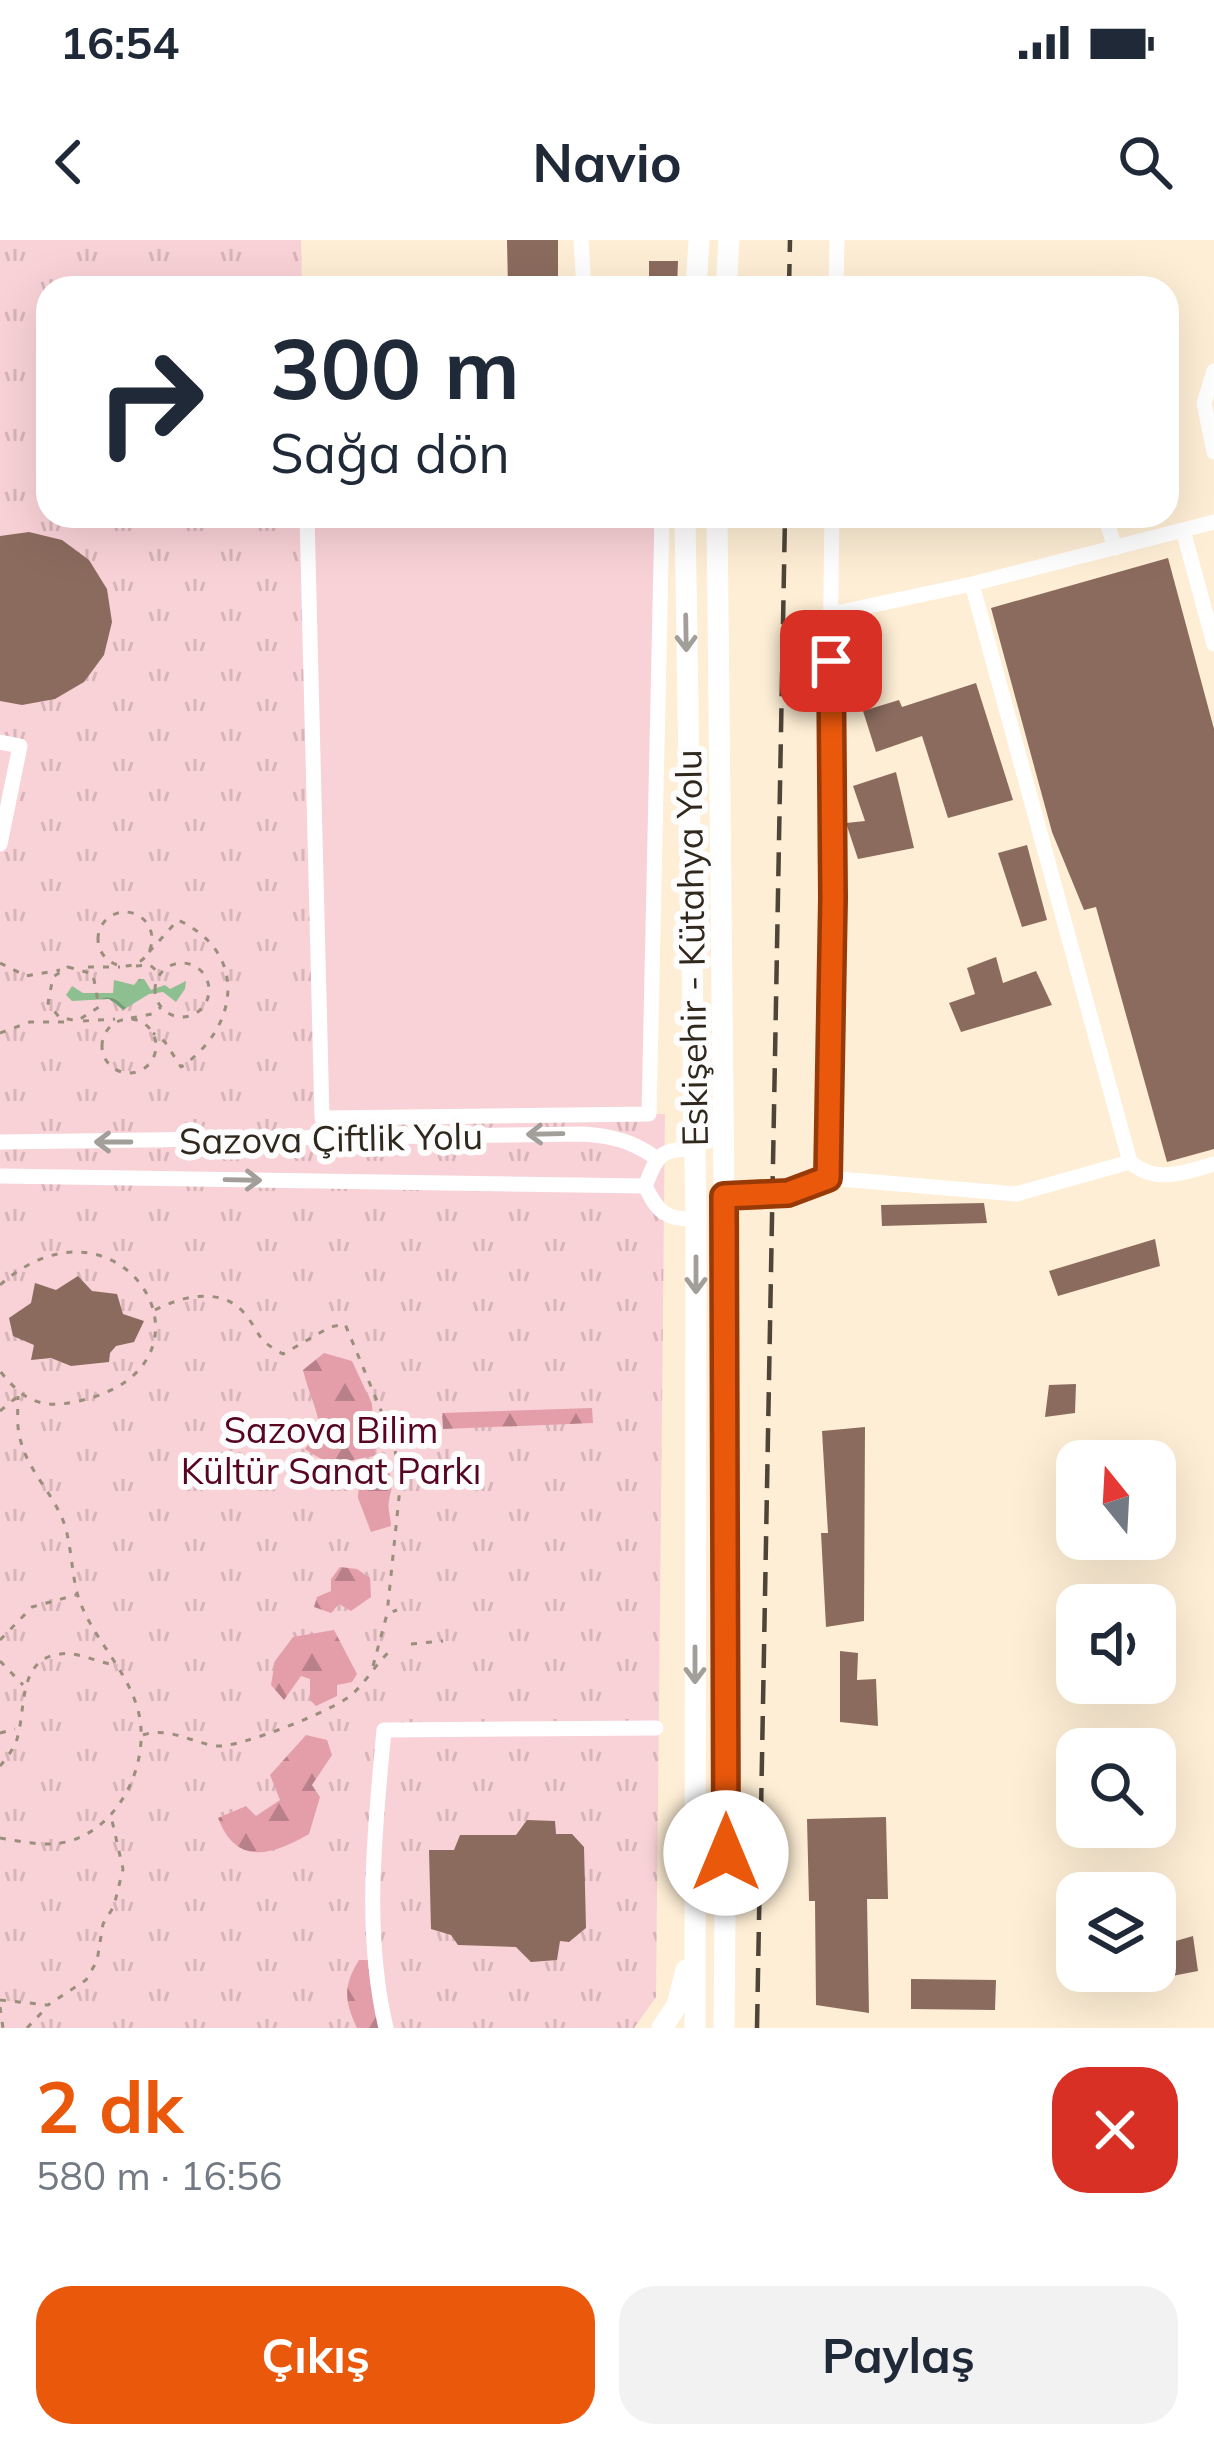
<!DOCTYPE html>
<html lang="tr">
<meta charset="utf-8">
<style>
:root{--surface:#fff;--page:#f2f2f3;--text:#1f2937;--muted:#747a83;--accent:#ea580c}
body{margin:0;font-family:Mulish,sans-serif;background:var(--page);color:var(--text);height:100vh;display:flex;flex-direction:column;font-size:45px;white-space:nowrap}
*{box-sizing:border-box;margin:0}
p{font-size:39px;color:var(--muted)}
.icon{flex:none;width:66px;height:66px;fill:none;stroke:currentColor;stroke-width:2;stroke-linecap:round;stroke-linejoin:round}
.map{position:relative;height:1788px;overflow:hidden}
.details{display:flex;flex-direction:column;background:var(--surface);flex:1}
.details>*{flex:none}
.hud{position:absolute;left:36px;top:36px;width:1143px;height:252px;border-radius:36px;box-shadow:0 12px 48px #0002;background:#fff;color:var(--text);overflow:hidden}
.needle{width:78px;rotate:342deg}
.controls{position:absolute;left:1056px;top:1200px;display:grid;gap:24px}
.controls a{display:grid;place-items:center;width:120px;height:120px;border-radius:24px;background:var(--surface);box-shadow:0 12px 48px #0002;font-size:60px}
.pin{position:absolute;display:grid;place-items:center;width:102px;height:102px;color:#fff;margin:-51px;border-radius:24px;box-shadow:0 6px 18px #0006}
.me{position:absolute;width:132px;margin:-66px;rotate:0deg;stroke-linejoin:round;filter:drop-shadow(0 0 9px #0008)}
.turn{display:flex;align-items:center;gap:42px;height:252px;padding:0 36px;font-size:54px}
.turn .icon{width:156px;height:156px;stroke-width:2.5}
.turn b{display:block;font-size:84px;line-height:102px}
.round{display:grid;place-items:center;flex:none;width:126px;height:126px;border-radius:36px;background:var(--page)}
.overview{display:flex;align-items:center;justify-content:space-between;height:204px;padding:0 36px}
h1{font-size:72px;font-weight:700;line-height:90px;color:var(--accent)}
.cta{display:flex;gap:24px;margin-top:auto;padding:24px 36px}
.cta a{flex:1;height:138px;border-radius:36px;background:var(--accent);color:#fff;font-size:48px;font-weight:700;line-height:138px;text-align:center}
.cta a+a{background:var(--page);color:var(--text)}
.status{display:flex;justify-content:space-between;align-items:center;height:84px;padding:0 60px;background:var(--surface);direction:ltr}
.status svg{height:33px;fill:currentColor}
header{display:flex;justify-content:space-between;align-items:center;height:156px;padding:0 36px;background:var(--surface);font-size:54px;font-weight:700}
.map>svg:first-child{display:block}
.grass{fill:url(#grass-tufts)}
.forest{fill:url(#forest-firs)}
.pitch{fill:#f9d2d7}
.water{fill:url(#water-waves)}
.building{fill:#8b6b5e}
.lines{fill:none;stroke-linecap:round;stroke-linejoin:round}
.path{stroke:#9a8e7c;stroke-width:3;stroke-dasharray:6 9;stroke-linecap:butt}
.minor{stroke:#fff;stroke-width:15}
.highway{stroke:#fff;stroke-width:21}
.rail{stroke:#4e4538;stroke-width:4.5;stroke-dasharray:24 12;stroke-linecap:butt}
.oneway{stroke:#a29e99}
.route-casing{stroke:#983908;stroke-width:30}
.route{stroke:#ea580c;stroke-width:21}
.labels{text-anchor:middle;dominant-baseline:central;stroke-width:12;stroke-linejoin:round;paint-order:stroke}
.street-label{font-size:36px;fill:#30281d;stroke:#fdfdfd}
.park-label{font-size:36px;fill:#570521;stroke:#fdfdfd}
</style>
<div class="status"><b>16:54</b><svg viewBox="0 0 49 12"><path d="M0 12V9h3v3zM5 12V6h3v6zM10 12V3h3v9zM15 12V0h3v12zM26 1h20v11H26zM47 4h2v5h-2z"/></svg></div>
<header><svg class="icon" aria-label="back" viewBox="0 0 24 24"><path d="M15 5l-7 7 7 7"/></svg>Navio<svg class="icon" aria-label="search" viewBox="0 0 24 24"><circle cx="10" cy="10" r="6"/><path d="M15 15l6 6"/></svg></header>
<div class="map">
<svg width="1214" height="1788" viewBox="0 0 1214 1788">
<defs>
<pattern id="grass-tufts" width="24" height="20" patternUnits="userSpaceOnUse" patternTransform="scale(3)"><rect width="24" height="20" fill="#f9d2d7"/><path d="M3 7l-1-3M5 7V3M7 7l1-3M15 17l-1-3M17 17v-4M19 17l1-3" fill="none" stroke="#d6b4b8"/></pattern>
<pattern id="forest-firs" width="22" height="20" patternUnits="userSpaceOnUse" patternTransform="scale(3)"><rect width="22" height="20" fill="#e39ea9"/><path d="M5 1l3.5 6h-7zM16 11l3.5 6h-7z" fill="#b88189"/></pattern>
<pattern id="water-waves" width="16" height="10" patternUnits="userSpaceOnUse" patternTransform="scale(3)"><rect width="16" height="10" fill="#8ebf91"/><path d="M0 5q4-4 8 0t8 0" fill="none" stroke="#749b76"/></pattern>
</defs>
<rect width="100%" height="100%" fill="#feeed5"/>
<path class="grass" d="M0,0H301L302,48H48V276H307L323,877L665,874L656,1757L634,1788H0Z"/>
<path class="forest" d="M324,1113L352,1121L372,1164L375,1216C341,1220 338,1232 305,1209L320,1191C318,1169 308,1152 303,1130Z
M592,1168L593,1183L443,1189L442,1173Z
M373,1227L387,1229C396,1243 391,1247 389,1261C387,1268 391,1278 391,1286L371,1292L358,1258L359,1242Z
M340,1327L357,1329L370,1338L371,1357L351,1371L339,1364L331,1373L314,1367L317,1357L331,1351V1339Z
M334,1390L357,1434L352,1442L337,1445V1456L316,1466L310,1460V1439L301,1436L284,1460L271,1445L275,1421L293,1397Z
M306,1495L327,1500L332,1515L312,1545L320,1557L309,1594C272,1615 237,1627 218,1578L246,1566L256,1576L280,1560L270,1535Z
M359,1720H368L381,1788H357C344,1760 343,1746 359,1720Z"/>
<path class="pitch" d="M307,276H662L649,874L322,878Z"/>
<path class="water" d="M139,739H144L151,750L165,745L170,749L186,741L185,749L176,762L163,752L149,754L123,770L109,759L72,761L66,755L72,746L83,753H113L114,740L134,745Z"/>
<path class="building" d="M507,0H558V48H508Z
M649,21H678L677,48H649Z
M29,292L62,300L89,320L107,349L112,382L104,415L84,442L55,459L22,465L0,461V296Z
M1168,318L1214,489V909L1167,922L1096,667L1084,670L1052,592L991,368Z
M976,443L1013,560L948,578L922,496L876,512L863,471L899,460L902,467Z
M896,532L914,608L858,619L846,583L865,581L853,546Z
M1027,605L1047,680L1022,687L998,613Z
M996,717L1003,743L1036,731L1052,765L961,792L949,763L975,754L967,728Z
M984,963L987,983L882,986L881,965Z
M1155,999L1160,1026L1058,1056L1049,1031Z
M78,1036L92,1051L117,1054L123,1074L144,1081L134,1102L116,1106L110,1113L109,1122L71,1126L51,1118L31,1120L34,1105L13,1096L9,1078L31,1063L35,1043L56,1050Z
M1076,1144L1075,1173L1045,1177L1049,1145Z
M865,1187L864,1381L826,1387L821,1293H828L822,1191Z
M840,1411L858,1413L857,1440L876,1439L878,1486L840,1482Z
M886,1577L888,1659H867L869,1773L816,1765L815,1661H809L807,1579Z
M527,1580L555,1581L556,1594H572L584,1607L586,1688L569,1702L560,1701L557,1720L531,1722L516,1707L458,1705L451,1695L431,1689L429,1610H454L460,1595H516Z
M1193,1696L1198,1731L1162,1738L1155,1707Z
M911,1739L996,1740L995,1770L911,1769Z"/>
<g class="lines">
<path class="path" d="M98 699a27 27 0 1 1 54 0a27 27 0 1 1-54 0Z
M149,712L178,680C248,712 240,787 181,827L165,802L153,793
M0,723L26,736L60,730
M155 750a27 27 0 1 1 54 0a27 27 0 1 1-54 0Z
M136,726L150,725L159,733
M68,727L93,734L99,767L77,781L59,777L48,763L53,737Z
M88,727H120
M131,778L152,774L161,767
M102 806a27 27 0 1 1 54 0a27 27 0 1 1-54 0Z
M83,781L115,779
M0,793L30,782H68
M0,1045C122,937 236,1126 79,1161C40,1170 23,1160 0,1131
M155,1070C182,1056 222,1046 245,1074C262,1095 255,1099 283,1114L330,1087L345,1084L392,1197L401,1238L387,1374
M0,1171L17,1157
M0,1400L32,1367L76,1355
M411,1404L443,1401
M0,1421L23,1445
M373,1426L387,1374L397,1370
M0,1493L15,1489
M143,1495C168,1486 192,1503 217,1506C239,1508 332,1471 350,1456C365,1444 374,1426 388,1413
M0,1526C6,1519 12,1511 16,1502C27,1472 16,1419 60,1414C79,1411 99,1424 118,1425
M0,1598C23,1602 50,1608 73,1600C123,1583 151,1519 138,1470C126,1427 91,1397 78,1356C71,1332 72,1307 64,1283C53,1253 29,1232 21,1202C16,1187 18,1171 18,1156
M0,1760L48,1765L86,1740L97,1721L103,1684L114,1666L123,1629L111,1576
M0,1767L3,1788
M27,1788L47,1767"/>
<path class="minor" d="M581,0L584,48
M836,48L837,0
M1214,131L1204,163L1214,212
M307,276L322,878L649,874L662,276
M1105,276L1115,308
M1183,290L1214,282
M972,344L1183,290L1214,404
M831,374L972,344L1130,922L1016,954L828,938C832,717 828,497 832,276
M0,502L20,506L0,604
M0,902L583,894C613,896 632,901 656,918
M694,909C659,909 658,915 645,946C658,972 665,980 696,979
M1130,922C1156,944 1184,933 1214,924
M0,936L645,946
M724,956L788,953L828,938
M386,1788C363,1690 375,1590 384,1490L656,1488"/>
<path class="highway" d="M696,48L699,0
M726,48L729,0
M685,276L696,979L695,1788
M717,276L728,1338L724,1788
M662,1788L677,1765L686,1730"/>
<path class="rail" d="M789,48L790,0
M757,1788L785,276"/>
</g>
<defs><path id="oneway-shaft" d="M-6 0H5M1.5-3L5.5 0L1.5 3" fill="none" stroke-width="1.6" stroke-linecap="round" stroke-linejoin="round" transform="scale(3)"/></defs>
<g class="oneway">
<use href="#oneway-shaft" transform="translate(686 393) rotate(89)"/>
<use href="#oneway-shaft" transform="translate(545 894) rotate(179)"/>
<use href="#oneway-shaft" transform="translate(113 902) rotate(180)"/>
<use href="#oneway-shaft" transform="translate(243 940) rotate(1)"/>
<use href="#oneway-shaft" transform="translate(696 1035) rotate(90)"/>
<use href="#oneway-shaft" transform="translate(695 1425) rotate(90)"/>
</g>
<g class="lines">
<defs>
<path id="route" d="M726,1613L724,956L788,953L828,938L833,658L831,421"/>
</defs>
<use href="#route" class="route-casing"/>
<use href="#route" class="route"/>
</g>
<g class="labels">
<g class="street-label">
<text transform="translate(691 708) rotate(-91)">Eskişehir - Kütahya Yolu</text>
<text transform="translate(331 898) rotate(-1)">Sazova Çiftlik Yolu</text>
</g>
<g class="park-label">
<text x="331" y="1189">Sazova Bilim<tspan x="331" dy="41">Kültür Sanat Parkı</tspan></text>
</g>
</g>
</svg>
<div class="controls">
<a><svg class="needle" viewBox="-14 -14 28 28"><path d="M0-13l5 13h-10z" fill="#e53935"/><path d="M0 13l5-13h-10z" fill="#747a83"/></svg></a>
<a><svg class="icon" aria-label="sound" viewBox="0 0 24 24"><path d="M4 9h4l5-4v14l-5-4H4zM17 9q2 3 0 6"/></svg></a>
<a><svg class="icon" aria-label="search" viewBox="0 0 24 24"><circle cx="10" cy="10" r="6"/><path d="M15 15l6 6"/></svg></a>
<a><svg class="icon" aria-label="layers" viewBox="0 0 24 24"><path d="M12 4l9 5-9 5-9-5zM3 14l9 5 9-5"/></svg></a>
</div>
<div class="pin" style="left:831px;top:421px;background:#d93025"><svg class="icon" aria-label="arrive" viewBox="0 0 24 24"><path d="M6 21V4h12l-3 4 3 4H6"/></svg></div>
<svg class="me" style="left:726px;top:1613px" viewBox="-20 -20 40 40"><circle r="19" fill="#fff"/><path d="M0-13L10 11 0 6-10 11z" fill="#ea580c"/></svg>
<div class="hud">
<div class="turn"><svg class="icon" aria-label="right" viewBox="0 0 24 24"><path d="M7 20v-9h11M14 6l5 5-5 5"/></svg><div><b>300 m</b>Sağa dön</div></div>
</div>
</div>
<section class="details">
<div class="overview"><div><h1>2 dk</h1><p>580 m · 16:56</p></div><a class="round" style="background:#d93025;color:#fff"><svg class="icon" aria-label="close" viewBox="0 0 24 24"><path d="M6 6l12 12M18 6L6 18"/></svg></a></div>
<div class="cta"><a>Çıkış</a><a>Paylaş</a></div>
</section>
